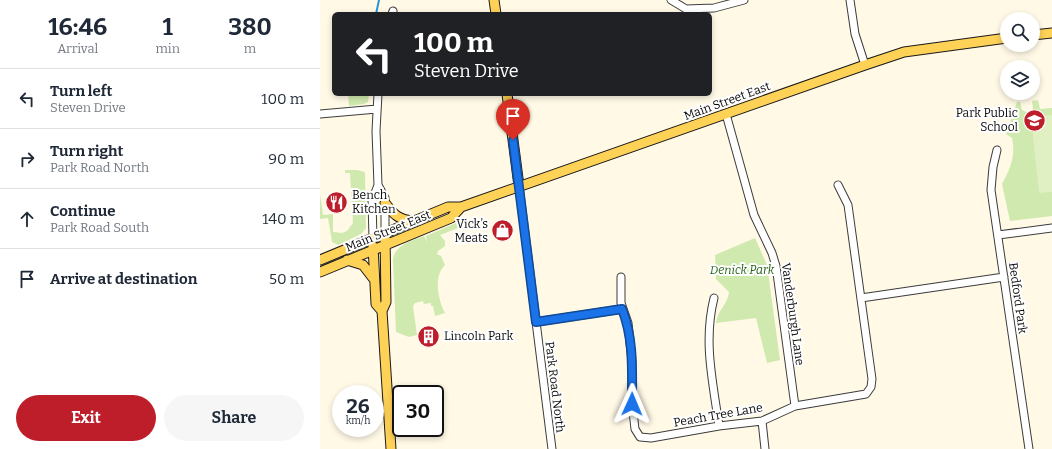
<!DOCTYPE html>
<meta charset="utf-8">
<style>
:root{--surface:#fff;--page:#f6f6f7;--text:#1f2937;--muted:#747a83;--line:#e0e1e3;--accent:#bd1e2a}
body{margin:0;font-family:Bitter,serif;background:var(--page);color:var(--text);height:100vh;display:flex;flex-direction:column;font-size:15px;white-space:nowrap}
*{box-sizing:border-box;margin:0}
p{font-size:13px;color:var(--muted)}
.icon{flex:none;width:22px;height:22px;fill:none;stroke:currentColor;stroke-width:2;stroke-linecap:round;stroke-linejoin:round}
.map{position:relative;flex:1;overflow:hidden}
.details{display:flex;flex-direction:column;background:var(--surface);width:320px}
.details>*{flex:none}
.guide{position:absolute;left:12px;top:12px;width:380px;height:84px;border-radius:6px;box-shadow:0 2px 6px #0003;background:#202124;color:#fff;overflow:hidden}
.buttons{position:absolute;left:680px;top:12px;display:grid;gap:8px}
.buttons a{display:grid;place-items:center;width:40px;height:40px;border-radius:50%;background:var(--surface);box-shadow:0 2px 6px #0003;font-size:20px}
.speed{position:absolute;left:12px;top:385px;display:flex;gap:8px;font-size:20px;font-weight:700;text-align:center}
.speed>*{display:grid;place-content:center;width:52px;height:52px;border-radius:50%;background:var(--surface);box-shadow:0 2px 6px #0003;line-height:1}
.speed small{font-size:10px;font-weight:400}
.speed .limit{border:2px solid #111;border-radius:6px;background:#fff;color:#111}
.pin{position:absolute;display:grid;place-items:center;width:34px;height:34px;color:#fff;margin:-41px -17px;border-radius:50% 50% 50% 0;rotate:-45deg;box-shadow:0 0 4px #0007}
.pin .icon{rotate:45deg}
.me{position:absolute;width:44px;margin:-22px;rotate:1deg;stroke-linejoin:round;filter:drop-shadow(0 0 3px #0008)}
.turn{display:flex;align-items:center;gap:14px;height:84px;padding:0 16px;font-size:18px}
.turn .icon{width:52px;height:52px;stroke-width:2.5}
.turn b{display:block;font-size:28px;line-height:34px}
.eta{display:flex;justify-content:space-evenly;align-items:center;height:68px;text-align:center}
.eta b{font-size:24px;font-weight:700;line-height:28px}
.cta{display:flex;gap:8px;margin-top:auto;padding:8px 16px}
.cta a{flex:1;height:46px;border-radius:24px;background:var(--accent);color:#fff;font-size:16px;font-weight:700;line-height:46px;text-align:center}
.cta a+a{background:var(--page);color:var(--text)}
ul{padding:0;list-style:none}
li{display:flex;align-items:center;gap:12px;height:60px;padding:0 16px;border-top:1px solid var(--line)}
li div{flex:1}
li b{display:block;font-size:15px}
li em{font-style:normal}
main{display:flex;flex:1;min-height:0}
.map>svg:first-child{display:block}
.green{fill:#cfe9af}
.pitch{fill:#e1f0c2}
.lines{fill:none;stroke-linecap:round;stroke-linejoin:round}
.stream{stroke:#2d94d2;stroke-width:2}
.minor-casing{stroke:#3c3c3c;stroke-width:9}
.major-casing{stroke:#1a1a1a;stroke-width:11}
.minor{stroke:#fff;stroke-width:7}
.major{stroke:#fed157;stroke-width:9}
.route-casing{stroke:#114b97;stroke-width:10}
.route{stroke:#1a73e8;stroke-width:7}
.labels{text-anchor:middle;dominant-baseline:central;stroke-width:4;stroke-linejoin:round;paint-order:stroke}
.street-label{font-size:12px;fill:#090909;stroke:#fff}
.poi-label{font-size:12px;fill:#090909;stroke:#fff;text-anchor:end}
.park-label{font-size:12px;font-style:italic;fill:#2a6219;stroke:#fff}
</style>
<main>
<section class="details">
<div class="eta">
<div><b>16:46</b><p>Arrival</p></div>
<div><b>1</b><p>min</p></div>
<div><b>380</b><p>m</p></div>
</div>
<ul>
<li><svg class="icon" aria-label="left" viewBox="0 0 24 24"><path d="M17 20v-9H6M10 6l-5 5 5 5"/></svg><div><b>Turn left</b><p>Steven Drive</p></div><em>100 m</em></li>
<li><svg class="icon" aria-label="right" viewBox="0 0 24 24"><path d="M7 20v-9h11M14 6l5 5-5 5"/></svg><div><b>Turn right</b><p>Park Road North</p></div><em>90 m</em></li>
<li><svg class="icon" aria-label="ahead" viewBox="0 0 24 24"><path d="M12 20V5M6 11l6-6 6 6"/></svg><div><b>Continue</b><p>Park Road South</p></div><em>140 m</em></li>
<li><svg class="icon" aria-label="arrive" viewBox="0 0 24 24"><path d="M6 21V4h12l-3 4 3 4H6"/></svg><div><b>Arrive at destination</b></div><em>50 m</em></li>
</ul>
<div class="cta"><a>Exit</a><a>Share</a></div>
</section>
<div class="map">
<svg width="732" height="449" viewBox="0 0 732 449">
<rect width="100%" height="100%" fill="#fff9e6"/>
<path class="green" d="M28,94L36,96L49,94L48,102L44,104L29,106Z
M718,100L720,109L732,108V216L690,221L682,184C690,169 696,156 692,138L686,134L697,102H700L702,110L706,112H711L713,108L712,101Z
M25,170H37L45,172L46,228L41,234L18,245L12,242L8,218L0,219V194L3,215L13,214V232L22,233L27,231L33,223L30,173H25Z
M136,223L138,228L120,235L125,241V246L118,251L117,254L121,256L125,265C113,276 118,300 125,313L115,316L113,306H111V303L104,304L103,301L95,303L93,306L97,335L89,337L76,332L73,259C76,244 92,241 104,236L107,242L106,236Z
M435,238L447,265L460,360L447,363L436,318L396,323C397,311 408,304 409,292L396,279L395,255Z"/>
<path class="pitch" d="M732,115V192L719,193L711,117Z"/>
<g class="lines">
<path class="stream" d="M56,14L59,0"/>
<defs>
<path id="minor" d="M351,0L366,9L394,8L424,0
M530,0L535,34L545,65
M72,14L73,11
M0,114L57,109
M406,114L434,215L452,253L456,266L475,406
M677,150L673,167L671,190L709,449
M58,185L65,198V233
M199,186L232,449
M678,235L732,228
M53,238L52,201L58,185L56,131L58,94
M301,277V303L308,323L312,361V403L315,429L320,437L331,438L399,426L442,421L475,406L546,394L551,387L552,379L528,205L518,185
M394,298C383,342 393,382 399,426
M541,298L684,277
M216,322L302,309
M442,421L445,449"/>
<path id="major" d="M174,0L176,14
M713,35L732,33
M187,94L199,186
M65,203C74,215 79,220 94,221
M65,233L66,302L62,311L71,449
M53,246L56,304L62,311
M0,260L128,207H141L545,65L584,52L687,38
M27,260L43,265L53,278
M0,272L131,218L141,207"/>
</defs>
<use href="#minor" class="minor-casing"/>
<use href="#major" class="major-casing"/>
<use href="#minor" class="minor"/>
<use href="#major" class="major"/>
</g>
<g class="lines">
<defs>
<path id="route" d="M193,140L216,322L302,309C314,339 312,371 312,404"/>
</defs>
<use href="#route" class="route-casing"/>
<use href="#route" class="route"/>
</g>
<defs>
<symbol id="school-disc" viewBox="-11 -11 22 22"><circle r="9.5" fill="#bd1e2a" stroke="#fff"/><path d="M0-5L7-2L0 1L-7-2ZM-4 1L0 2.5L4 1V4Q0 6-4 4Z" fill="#fff"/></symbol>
<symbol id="restaurant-disc" viewBox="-11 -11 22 22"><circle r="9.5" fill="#bd1e2a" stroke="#fff"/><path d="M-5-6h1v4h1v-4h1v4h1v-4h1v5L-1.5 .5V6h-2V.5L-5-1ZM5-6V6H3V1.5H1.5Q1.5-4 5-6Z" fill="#fff"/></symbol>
<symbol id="shop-disc" viewBox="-11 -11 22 22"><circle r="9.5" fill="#bd1e2a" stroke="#fff"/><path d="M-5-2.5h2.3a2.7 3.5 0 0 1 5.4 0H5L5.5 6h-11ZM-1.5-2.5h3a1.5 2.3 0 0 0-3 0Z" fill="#fff"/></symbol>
<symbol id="building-disc" viewBox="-11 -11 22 22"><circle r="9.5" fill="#bd1e2a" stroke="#fff"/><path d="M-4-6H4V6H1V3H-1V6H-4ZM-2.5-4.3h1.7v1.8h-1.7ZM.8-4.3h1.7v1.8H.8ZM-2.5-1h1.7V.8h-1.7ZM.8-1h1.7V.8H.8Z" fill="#fff"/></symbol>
</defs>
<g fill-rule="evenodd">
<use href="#school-disc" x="702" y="108" width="25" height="25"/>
<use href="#restaurant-disc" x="4" y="190" width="25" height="25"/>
<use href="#shop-disc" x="170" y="218" width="25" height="25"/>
<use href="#building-disc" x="96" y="324" width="25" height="25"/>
</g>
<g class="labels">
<g class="street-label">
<text transform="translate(407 101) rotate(-20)">Main Street East</text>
<text transform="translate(68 231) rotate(-22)">Main Street East</text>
<text transform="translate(698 298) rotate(82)">Bedford Park</text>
<text transform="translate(473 314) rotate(82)">Vanderburgh Lane</text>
<text transform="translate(235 387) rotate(83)">Park Road North</text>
<text transform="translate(398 415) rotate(-10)">Peach Tree Lane</text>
</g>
<g class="poi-label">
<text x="698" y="113">Park Public<tspan x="698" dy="14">School</tspan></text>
<text x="32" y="195" text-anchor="start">Bench<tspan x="32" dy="14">Kitchen</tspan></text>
<text x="168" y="224">Vick’s<tspan x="168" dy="14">Meats</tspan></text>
<text x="124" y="336" text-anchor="start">Lincoln Park</text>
</g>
<g class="park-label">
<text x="422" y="270">Denick Park</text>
</g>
</g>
</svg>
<div class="buttons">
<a><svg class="icon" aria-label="search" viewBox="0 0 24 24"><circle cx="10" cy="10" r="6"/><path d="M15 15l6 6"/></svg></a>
<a><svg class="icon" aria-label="layers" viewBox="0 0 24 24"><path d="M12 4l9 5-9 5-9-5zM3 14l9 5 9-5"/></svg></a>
</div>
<div class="speed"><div>26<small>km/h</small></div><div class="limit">30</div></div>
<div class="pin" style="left:193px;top:140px;background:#d93025"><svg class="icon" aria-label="arrive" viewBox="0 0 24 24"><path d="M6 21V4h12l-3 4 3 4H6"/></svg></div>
<svg class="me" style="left:312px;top:404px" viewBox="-20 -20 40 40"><path d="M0-17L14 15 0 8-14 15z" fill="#1a73e8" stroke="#fff" stroke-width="4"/></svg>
<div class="guide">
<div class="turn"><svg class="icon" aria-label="left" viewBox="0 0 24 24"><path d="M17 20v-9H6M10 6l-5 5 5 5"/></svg><div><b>100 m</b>Steven Drive</div></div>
</div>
</div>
</main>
